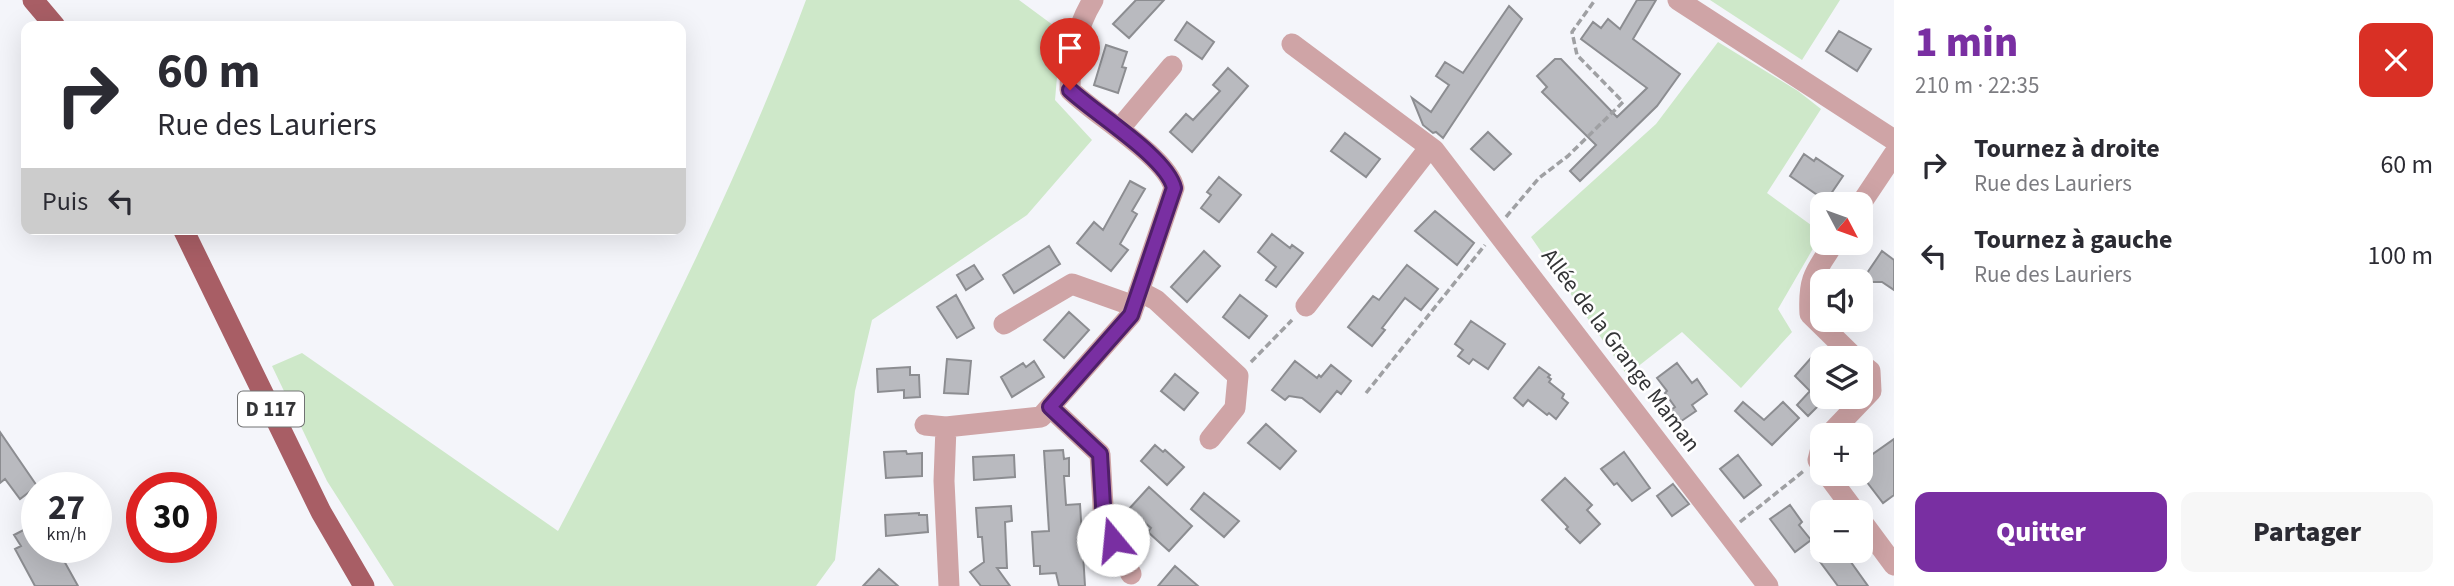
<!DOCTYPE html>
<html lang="fr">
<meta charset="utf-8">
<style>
:root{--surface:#fff;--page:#f7f7f7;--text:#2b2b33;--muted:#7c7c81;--accent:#792fa2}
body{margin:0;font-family:"Source Sans 3",sans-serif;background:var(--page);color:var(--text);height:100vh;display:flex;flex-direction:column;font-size:26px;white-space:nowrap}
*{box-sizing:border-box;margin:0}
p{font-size:23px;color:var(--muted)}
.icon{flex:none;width:38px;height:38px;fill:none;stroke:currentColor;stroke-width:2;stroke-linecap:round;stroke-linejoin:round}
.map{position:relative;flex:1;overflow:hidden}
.drawer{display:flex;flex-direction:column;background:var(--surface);width:560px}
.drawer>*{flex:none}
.guide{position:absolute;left:21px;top:21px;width:665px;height:214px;border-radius:14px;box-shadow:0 7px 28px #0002;background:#fff;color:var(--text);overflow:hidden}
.needle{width:46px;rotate:131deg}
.controls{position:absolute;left:1810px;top:192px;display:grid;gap:14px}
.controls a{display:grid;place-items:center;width:63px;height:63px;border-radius:14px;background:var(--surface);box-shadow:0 7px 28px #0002;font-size:35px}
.speed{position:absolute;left:21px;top:472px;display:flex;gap:14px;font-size:35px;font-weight:700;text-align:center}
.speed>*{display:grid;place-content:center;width:91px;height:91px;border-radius:50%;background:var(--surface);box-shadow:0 7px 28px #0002;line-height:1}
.speed small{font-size:18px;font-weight:400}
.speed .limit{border:10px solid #d22;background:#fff;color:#111}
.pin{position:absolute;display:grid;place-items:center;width:60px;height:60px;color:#fff;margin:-72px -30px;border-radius:50% 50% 50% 0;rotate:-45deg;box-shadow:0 0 7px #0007}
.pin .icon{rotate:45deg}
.me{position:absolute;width:77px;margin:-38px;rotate:343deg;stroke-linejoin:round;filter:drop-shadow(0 0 5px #0008)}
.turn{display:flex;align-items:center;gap:24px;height:147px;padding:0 21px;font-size:32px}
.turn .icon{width:91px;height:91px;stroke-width:2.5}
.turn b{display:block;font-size:49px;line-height:60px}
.then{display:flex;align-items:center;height:66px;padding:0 21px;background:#0003;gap:14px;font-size:26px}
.round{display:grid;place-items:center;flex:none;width:74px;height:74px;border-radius:14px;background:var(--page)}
.head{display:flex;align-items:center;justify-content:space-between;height:119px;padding:0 21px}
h1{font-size:42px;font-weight:800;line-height:52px;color:var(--accent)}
.button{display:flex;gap:14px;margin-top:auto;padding:14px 21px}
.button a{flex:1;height:80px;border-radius:14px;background:var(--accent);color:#fff;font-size:28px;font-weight:800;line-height:80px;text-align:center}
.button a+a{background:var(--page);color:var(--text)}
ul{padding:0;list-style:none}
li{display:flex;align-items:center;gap:21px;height:91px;padding:0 21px}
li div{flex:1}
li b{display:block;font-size:26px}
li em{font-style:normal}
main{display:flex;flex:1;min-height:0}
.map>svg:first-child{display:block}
.green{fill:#cee8c9}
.building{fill:#b9babf;stroke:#8c8d91;stroke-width:2}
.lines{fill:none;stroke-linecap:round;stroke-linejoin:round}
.path{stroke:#9fa0a3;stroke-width:3.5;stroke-dasharray:7 3.5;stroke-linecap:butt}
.minor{stroke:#cfa4a6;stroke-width:21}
.major{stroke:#a85e65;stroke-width:21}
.route-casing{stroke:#4f1f69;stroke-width:18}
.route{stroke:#792fa2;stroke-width:12}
.labels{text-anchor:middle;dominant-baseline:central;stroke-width:5;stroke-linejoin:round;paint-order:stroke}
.shield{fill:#fff;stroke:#717273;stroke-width:2}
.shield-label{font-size:21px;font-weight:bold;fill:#343537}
.street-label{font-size:23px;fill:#343537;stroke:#fff}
</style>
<main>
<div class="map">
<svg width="1894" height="586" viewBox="0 0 1894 586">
<rect width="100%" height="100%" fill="#f4f5fa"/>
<path class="green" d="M806,0H1019L1061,31L1055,100L1092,140L1027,215L872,320L855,391L835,560L816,586H394L327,481L272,366L302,353L558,531C649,358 738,183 806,0Z
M1710,0H1840L1802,60Z
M1718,42L1798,91L1821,109L1767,193L1822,233L1778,309L1792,332L1741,388L1682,332L1627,375L1531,237L1656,124Z"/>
<path class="building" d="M1136,0H1164L1129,38L1113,24Z
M1637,0H1656L1633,39L1680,74L1657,106L1580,181L1570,171L1596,145L1542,92L1547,87L1537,76L1555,59H1561L1617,117L1647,88L1581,39L1593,22L1601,28L1608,19L1620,29Z
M1509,6L1522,19L1443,138L1436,132L1433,133L1423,125L1412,98L1431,112L1449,85L1436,76L1445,62L1463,73Z
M1187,22L1214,42L1202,59L1175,40Z
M1839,31L1871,49L1857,71L1826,51Z
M1106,45L1127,52L1122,67L1126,68L1118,93L1094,85Z
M1228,68L1248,86L1192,152L1170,132L1186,114L1193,120L1220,91L1213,85Z
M1488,132L1511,154L1494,170L1471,149Z
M1345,133L1380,159L1366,177L1331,151Z
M1804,154L1814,161L1816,158L1843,176L1826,201L1790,176Z
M1219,177L1241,195L1219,222L1201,208L1211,195L1207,192Z
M1130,181L1145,189L1132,211L1137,214L1120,244L1128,250L1111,271L1077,243L1094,222L1103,230Z
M1435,211L1474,243L1457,265L1415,231Z
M1272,234L1290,248L1292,245L1303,253L1276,287L1266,280L1276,267L1258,252Z
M1049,246L1060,264L1014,293L1003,275Z
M1204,251L1220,266L1187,302L1171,287Z
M1882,251L1894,260V290L1882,282H1861Z
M974,265L983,279L966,290L957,275Z
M1407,265L1438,289L1421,310L1405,298L1382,328L1385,330L1372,346L1348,327L1373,296L1379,300Z
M956,295L974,328L957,338L937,307Z
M1240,295L1267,316L1249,338L1223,317Z
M1069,312L1089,330L1064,358L1044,340Z
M1471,321L1505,344L1488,369L1473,359L1469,364L1458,356L1463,350L1455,344Z
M1811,358L1822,369V402L1808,416L1797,405L1810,391L1795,376Z
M947,359L971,361L968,394L944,393Z
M1034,361L1044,377L1012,397L1001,377L1023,363L1026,367Z
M1295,361L1317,378L1319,375L1321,377L1331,365L1351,381L1341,394L1337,391L1320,412L1302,398L1289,396L1285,400L1272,390Z
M1677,363L1692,383L1697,379L1707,394L1692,405L1696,411L1680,422L1671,410L1675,407L1665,393L1667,391L1657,378Z
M910,367V375H919L920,397L904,398V390L878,392L877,369Z
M1539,367L1550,375L1548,377L1551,379L1549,382L1564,394L1562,398L1568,403L1556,419L1549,413L1547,415L1528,400L1523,406L1514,398Z
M1175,374L1198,393L1184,410L1161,391Z
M1743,402L1764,420L1783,402L1799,418L1772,445L1735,411Z
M1266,424L1296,451L1280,469L1248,443Z
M0,432L37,486L20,499L5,479L0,483Z
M1894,439V495L1883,503L1860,473V463Z
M1155,445L1163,452L1165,450L1184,467L1167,485L1141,461Z
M1063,450L1064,459L1069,458V476H1064L1066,505L1080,504L1085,586H1059L1056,573L1040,574V566H1034L1032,532L1049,531L1044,451Z
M906,451L907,454L922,453V476L886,478L884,452Z
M1624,452L1650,488L1632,501L1617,483L1614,485L1601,469Z
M1014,455L1015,477L974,480L973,457Z
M1738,455L1761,485L1744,498L1720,469Z
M1565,478L1592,505L1587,510L1600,524L1580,543L1566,529L1568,527L1542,500Z
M1673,484L1689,504L1672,516L1657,496Z
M1149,487L1192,526L1169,551L1148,532L1151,528L1129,509Z
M1204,493L1239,521L1224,537L1191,509Z
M1790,505L1802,522L1799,525L1811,540L1795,552L1770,519Z
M1011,506L1012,521L1005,522L1007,568H997L1010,586H981L970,572L984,562L982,537H978L976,508Z
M919,513V515H927L928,532L886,536L885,515Z
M33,525L37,532V548H46L49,554L58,550L78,586H35L15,549L21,546L14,535Z
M1812,551H1843L1868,586H1838Z
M1175,566L1198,586H1158Z
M879,569L898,586H863Z"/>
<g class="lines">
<path class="path" d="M1506,217L1539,178L1568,156L1623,102L1577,55L1572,32L1595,0
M1251,362L1292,320
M1366,393L1485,245
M1740,522L1805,470"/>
<path class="minor" d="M1678,0L1894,140
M1292,44L1434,150L1768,586
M1120,128L1172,66
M1860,205L1894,154
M1834,243C1815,272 1808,278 1810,314L1856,359
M1139,291L1156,300L1238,376L1235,408L1210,439
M1306,306L1430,147
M1004,324L1072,284L1134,306
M1050,407L1100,454L1104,523L1131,574
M925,425L946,427L1041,417L1131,315L1174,188C1167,157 1094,114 1070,90C1070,58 1076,28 1093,0
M946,427L944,481L949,586
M1828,436L1871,391L1870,371L1860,363
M1822,444L1818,460L1822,467
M1827,474L1856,513
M1860,519L1894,565"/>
<path class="major" d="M33,0L55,26
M183,229L321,512L364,586"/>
</g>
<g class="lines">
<defs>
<path id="route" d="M1070,90C1094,113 1167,157 1174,188L1131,315L1050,407L1100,454L1104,523L1113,540"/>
</defs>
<use href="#route" class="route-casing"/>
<use href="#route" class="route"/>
</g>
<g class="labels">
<rect class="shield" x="238" y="391.5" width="66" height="35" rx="5"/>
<g class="shield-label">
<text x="271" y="409">D 117</text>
</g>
<g class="street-label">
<text transform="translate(1621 350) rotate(53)">Allée de la Grange Maman</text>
</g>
</g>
</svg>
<div class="controls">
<a><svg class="needle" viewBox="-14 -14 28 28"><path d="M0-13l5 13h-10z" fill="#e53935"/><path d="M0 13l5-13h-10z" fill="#7c7c81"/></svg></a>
<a><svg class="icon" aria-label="sound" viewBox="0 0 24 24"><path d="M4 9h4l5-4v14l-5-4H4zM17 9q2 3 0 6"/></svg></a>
<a><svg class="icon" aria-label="layers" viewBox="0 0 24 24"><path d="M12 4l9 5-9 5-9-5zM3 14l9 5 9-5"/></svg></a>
<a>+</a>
<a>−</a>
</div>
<div class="speed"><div>27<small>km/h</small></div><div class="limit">30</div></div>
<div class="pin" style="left:1070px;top:90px;background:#d93025"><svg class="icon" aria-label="arrive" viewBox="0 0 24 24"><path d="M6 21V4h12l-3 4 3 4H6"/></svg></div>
<svg class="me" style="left:1113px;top:540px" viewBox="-20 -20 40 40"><circle r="19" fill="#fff"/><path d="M0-13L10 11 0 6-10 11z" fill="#792fa2"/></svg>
<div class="guide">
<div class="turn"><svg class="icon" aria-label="right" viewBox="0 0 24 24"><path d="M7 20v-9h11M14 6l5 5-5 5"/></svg><div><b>60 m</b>Rue des Lauriers</div></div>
<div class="then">Puis<svg class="icon" aria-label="left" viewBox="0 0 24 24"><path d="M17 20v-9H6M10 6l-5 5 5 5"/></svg></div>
</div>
</div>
<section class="drawer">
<div class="head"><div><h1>1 min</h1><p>210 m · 22:35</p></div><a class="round" style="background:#d93025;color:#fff"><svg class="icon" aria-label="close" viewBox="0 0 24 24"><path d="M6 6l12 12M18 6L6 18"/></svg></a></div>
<ul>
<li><svg class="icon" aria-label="right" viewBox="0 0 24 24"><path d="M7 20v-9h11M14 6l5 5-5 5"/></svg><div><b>Tournez à droite</b><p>Rue des Lauriers</p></div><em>60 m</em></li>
<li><svg class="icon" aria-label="left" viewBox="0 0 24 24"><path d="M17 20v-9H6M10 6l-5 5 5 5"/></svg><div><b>Tournez à gauche</b><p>Rue des Lauriers</p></div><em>100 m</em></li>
</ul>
<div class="button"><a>Quitter</a><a>Partager</a></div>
</section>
</main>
